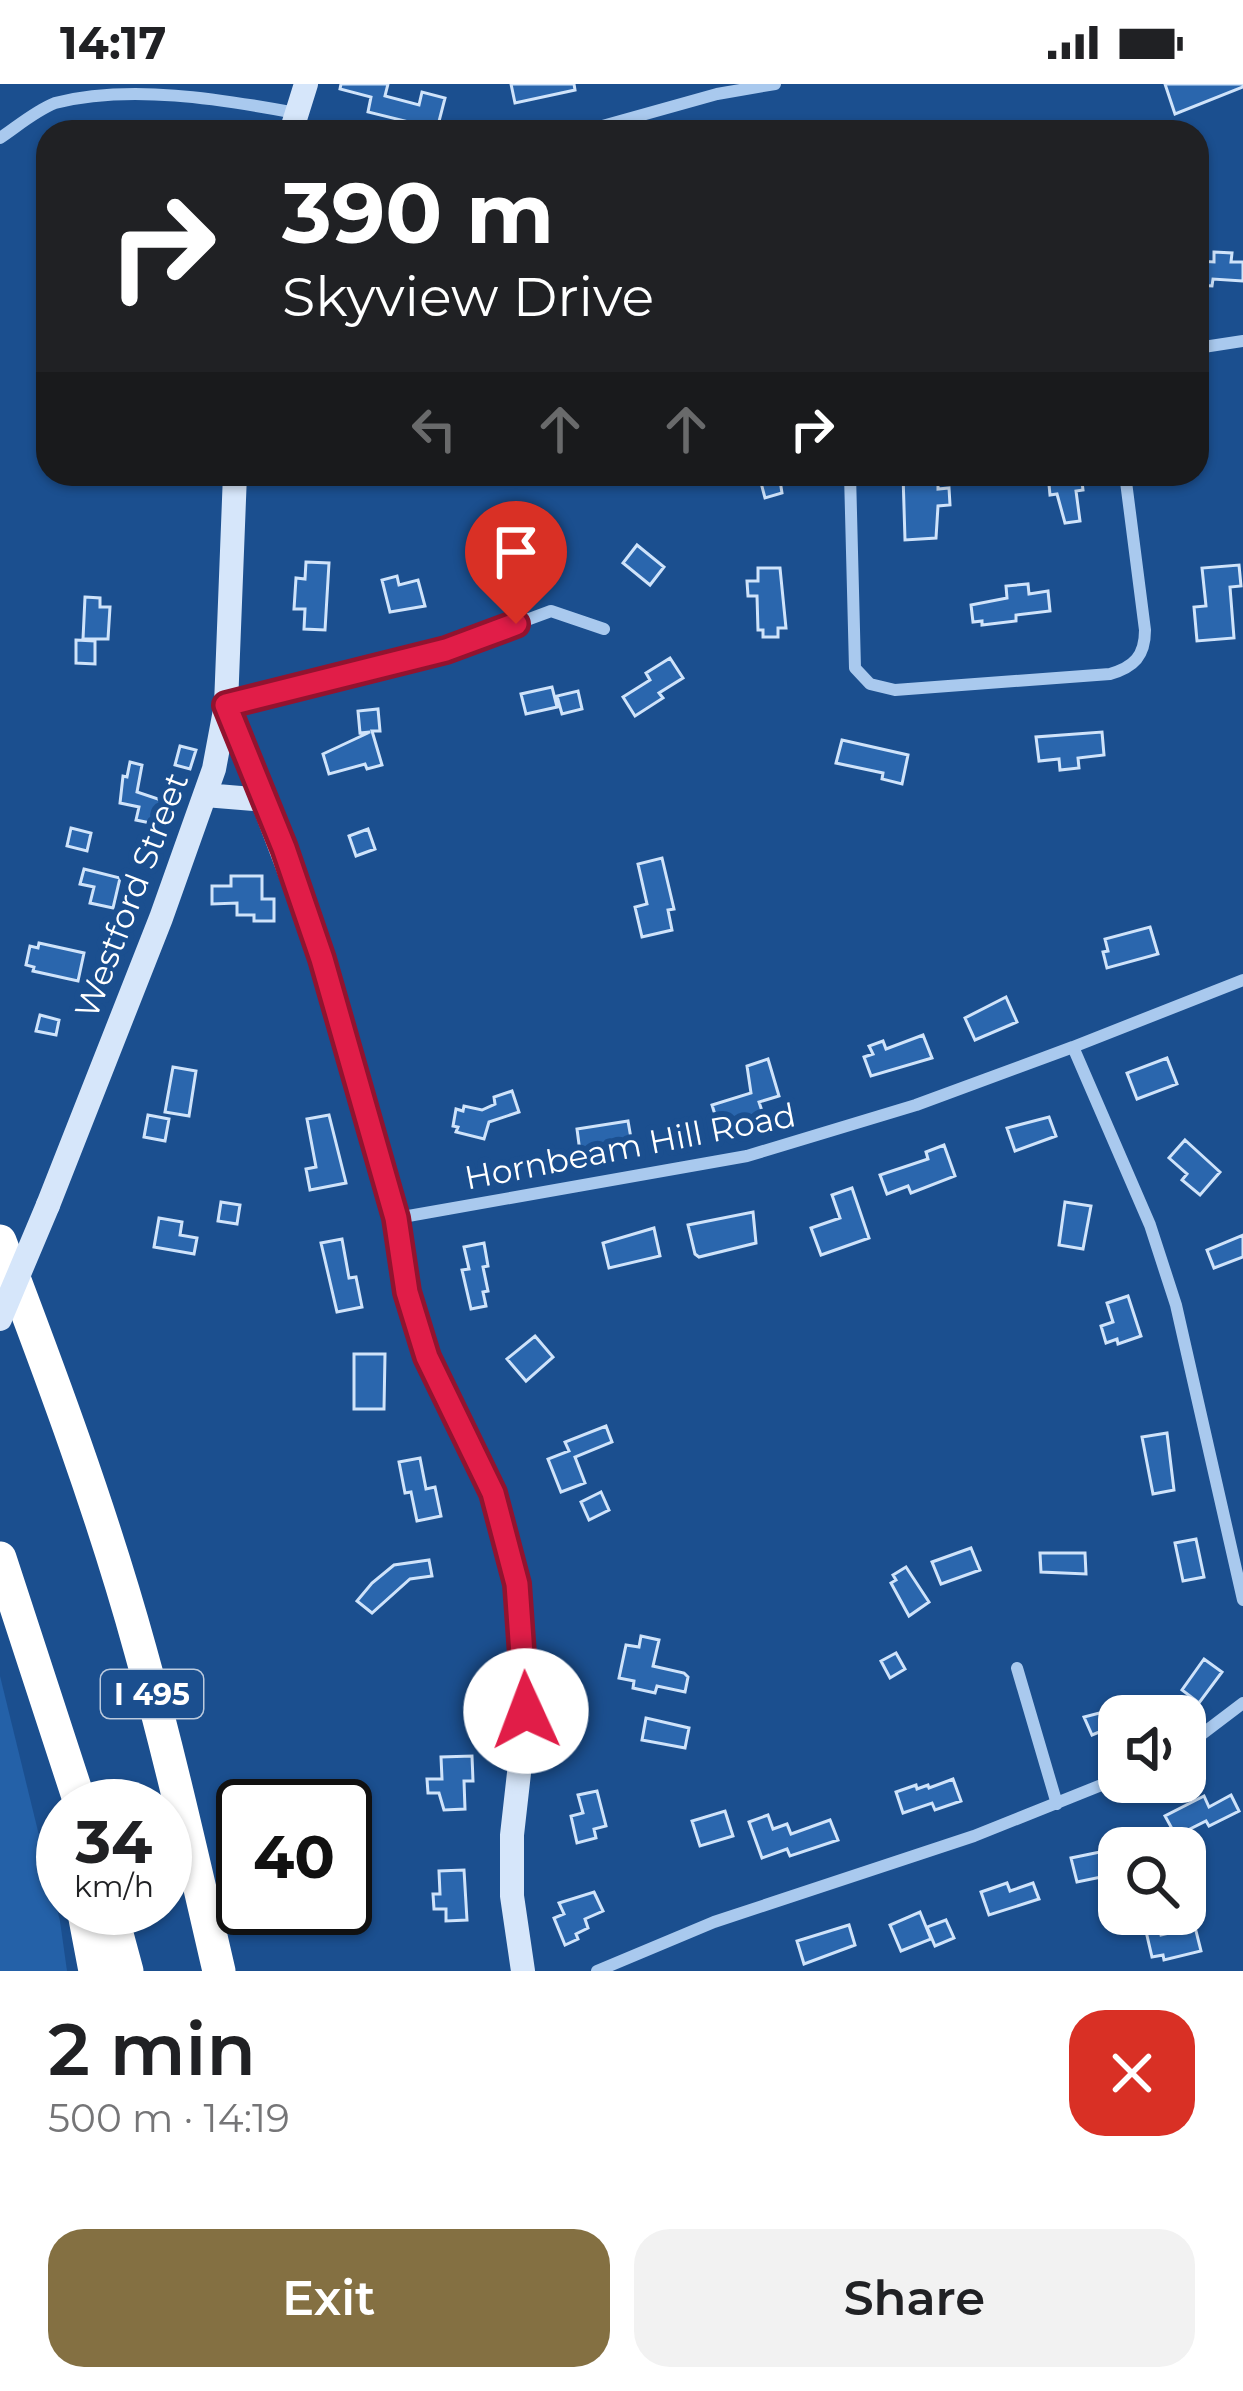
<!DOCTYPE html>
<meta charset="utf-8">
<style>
:root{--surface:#fff;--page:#f2f2f2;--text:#202124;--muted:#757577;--accent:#847042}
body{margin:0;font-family:Montserrat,sans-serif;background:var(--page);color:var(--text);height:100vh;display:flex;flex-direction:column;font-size:45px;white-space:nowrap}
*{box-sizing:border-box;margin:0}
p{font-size:39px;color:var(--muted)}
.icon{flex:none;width:66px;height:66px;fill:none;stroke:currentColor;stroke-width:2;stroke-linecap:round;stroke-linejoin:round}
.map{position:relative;height:1887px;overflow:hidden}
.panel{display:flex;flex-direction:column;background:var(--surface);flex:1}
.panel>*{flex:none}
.banner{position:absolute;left:36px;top:36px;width:1173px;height:366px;border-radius:36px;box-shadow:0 3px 9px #0004;background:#202124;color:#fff;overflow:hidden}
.controls{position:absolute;left:1098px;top:1611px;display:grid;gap:24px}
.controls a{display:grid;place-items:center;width:108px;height:108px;border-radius:24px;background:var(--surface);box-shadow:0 3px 9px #0004;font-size:60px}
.speed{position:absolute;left:36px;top:1695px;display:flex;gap:24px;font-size:60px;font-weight:700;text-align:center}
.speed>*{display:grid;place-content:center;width:156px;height:156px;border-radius:50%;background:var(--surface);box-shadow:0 3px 9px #0004;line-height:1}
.speed small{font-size:30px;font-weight:400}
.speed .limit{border:6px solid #111;border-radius:18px;background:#fff;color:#111}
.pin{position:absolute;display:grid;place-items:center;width:102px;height:102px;color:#fff;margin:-123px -51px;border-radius:50% 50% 50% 0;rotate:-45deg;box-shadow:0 0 12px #0007}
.pin .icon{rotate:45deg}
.me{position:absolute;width:132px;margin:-66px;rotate:358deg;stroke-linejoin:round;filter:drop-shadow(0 0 9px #0008)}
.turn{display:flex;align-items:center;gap:42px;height:252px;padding:0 48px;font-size:54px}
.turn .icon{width:156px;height:156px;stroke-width:2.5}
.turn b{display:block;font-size:84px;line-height:102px}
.lanes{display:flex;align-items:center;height:114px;padding:0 48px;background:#0003;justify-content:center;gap:60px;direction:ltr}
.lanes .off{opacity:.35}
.round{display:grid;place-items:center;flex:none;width:126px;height:126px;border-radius:36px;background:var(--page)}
.summary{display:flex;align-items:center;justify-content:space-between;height:204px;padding:0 48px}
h1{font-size:72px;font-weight:600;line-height:90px}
.button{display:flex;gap:24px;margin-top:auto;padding:24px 48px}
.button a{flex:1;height:138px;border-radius:36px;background:var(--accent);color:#fff;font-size:48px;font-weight:600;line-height:138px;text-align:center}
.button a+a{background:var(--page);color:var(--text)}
.status{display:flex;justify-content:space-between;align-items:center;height:84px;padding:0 60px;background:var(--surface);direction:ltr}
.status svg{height:33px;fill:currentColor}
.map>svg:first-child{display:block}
.green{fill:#2461a8}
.building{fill:#2a66ad;stroke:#cfe3fa;stroke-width:3}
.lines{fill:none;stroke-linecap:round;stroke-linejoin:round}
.street{stroke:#a9c9ee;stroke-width:12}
.secondary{stroke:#d6e6fa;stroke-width:24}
.highway{stroke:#fff;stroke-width:33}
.secondary-bridge{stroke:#d6e6fa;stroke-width:24}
.route-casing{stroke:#92132f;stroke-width:30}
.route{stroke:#e11d48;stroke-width:21}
.labels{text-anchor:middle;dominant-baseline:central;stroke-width:12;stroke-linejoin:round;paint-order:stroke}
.shield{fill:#1b4f8f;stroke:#bbcadd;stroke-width:3}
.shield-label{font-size:30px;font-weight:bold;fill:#fff}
.street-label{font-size:33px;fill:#fff;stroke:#1b4f8f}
</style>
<div class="status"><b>14:17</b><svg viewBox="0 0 49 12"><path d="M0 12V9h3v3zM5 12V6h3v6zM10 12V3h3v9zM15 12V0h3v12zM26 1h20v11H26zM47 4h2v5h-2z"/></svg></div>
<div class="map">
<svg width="1243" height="1887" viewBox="0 0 1243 1887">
<rect width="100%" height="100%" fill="#1b4f8f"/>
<path class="green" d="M0,1592L60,1837L67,1887H0Z"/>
<path class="building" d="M341,0H388L385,12L419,21L422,8L445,14L437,45L368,28L371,13L340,5Z
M511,0H574L575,6L515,19Z
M1165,0H1243V3L1175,30Z
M1214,168L1232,169L1231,178H1243V197L1213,195L1212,202L1197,201V177L1214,178Z
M765,390H779L782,409L765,414L760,395Z
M903,390H938V405L949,404L950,421L938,422L936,454L905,456Z
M1048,390H1081L1083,406L1076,407L1080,437L1065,439L1057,410L1050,411Z
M637,461L664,483L650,501L623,479Z
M550,463L555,481L502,498L497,476Z
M306,478L329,479L325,546L304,545L305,525H294L296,494L305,495Z
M1239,481L1241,502L1230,503L1234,554L1197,557L1194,523L1206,522L1202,484Z
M758,484H780L786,544H778V553H763V546H758L757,512H748L747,497H758Z
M397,492L399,501L418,496L425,522L390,528L382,496Z
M1028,500L1029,510L1048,507L1050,527L1016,531V537L982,541V537L973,538L971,521L1007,514L1006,502Z
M85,513L100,514V523H110L108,555H83Z
M76,556L95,557V580L76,579Z
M670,574L683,594L659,609L663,614L635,632L623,613L650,596L646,589Z
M552,603L557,623L526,630L521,610Z
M578,607L582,625L562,630L557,612Z
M378,625L380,647H372L382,681L367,685L365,680L329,690L323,670L370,648L360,649L358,627Z
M1102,648L1104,671L1078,674L1079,684L1060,686L1059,675L1039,677L1036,653Z
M842,656L908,671L902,700L882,695L883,689L836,679Z
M180,662L196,666L190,685L175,681Z
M130,678L142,681L137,708L170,719L165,742L136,736L139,723L120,719L123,692L127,693Z
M71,744L91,749L87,767L67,762Z
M368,745L375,765L356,772L349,752Z
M662,774L674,825L668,826L672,846L642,853L635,823L647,820L638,780Z
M84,785L120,794L113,824L90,819L94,803L80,800Z
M231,792H262V815H274V837H254V831H237V819L212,820V802H231Z
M1150,843L1158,870L1107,884L1103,868L1108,867L1105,855Z
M39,859L84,869L78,897L33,887L34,883L26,881L30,862L38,864Z
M1006,913L1017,938L975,956L965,934Z
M40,931L59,936L56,951L36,947Z
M923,951L932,974L871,992L864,973L873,970L869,962L883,957L886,965Z
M1167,974L1177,1000L1137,1015L1127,989Z
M768,975L779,1012L759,1018L764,1033L720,1047L712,1021L751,1009L747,982Z
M173,983L196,987L189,1032L165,1028Z
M512,1007L519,1028L489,1038L484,1055L456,1048L458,1043L453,1042L456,1025L463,1027L464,1022L482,1026L495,1020L494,1013Z
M148,1031L169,1035L165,1057L144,1053Z
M329,1031L346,1099L310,1106L306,1085L316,1083L307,1035Z
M1049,1033L1056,1052L1015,1067L1007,1044Z
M628,1037L632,1060L580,1068L577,1045Z
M1185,1056L1220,1088L1200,1111L1182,1096L1187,1090L1169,1074Z
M944,1061L955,1092L911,1109L908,1102L887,1110L880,1091L928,1075L926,1068Z
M852,1104L869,1154L821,1171L811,1144L840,1134L832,1111Z
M221,1118L240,1121L237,1140L218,1137Z
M1065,1118L1091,1122L1083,1165L1059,1161Z
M753,1128L756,1159L699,1173L695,1170L688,1141Z
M159,1134L182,1138L180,1151L197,1154L194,1170L154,1163Z
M654,1144L660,1172L609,1184L603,1159Z
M1243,1151V1173L1214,1184L1207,1166Z
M342,1155L349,1194L356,1193L362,1223L337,1228L321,1159Z
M484,1159L488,1182L483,1183L488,1207L483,1208L486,1222L471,1225L462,1186L469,1185L464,1163Z
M1128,1212L1141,1252L1118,1260L1117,1255L1106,1259L1101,1242L1113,1238L1107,1219Z
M535,1252L553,1273L526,1297L507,1275Z
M354,1270H385L384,1325H354Z
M606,1342L612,1358L575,1373L585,1399L561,1408L548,1375L569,1367L565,1358Z
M1167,1349L1174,1406L1153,1410L1142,1353Z
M420,1374L426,1405L435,1403L441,1432L417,1437L411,1408L405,1409L399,1378Z
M601,1408L609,1426L589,1436L581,1418Z
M1196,1455L1204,1493L1183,1497L1175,1459Z
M971,1464L980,1486L941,1500L932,1478Z
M1040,1469H1085L1086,1490L1041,1488Z
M429,1476L432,1492L410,1495L372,1529L357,1517L372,1499L394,1481Z
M906,1483L929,1518L909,1532L891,1499L896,1496L893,1491Z
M641,1552L659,1556L653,1582L684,1589L688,1593L685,1608L657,1602L655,1609L633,1604L634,1597L619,1594L626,1561L639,1563Z
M896,1569L905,1585L890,1594L881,1577Z
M1204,1575L1222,1588L1199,1619L1182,1606Z
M1119,1624V1640L1092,1651L1084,1633Z
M646,1634L689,1644L685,1664L642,1656Z
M472,1672L473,1697H464L465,1725L444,1726L439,1709H428L427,1695H442L441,1673Z
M953,1695L961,1717L935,1726L932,1719L903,1729L896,1708L916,1701L917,1705L928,1701L929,1704Z
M597,1707L606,1742L594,1745L596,1754L577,1759L571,1732L583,1729L578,1711Z
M1231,1711L1239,1727L1209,1742L1206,1737L1176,1752L1165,1732L1204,1712L1209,1723Z
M725,1727L733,1752L700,1762L692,1737Z
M768,1731L773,1745L787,1740L791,1750L830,1736L838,1756L790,1772L787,1765L762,1774L749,1738Z
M1100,1768L1102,1776L1119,1772V1795L1107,1798L1106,1792L1077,1798L1071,1774Z
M464,1786L467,1836L446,1837V1825H434L433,1810H440L439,1787Z
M1007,1799L1010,1807L1033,1799L1039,1815L989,1831L981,1808Z
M594,1808L603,1827L585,1835L588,1844L576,1850L578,1855L565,1861L554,1834L564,1830L559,1819Z
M920,1828L931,1855L901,1867L890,1841Z
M946,1836L954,1854L935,1862L927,1843Z
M1158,1839L1161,1851L1195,1843L1201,1867L1164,1876L1163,1871L1152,1873L1145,1843Z
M849,1841L855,1861L804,1880L797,1857Z"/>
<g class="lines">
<path class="street" d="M581,48L717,10L775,0
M0,54C18,42 35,27 55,19C129,0 221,15 296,29
M1197,264L1243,257
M850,390L855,584L870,600L895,606L1110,590C1134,583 1145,572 1145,546L1125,390
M227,621L445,566L551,527L604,545
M1073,963L1243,896
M397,1134L747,1072L916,1021L1073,963L1150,1141L1176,1221L1243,1516
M1017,1584L1057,1720
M1185,1663L1243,1619
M597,1887L714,1838L974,1752L1119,1694"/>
<path class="secondary" d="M291,48L306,0
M226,621L319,865L375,1057L396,1134L407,1209L427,1273L493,1409L517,1500L526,1627L512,1751V1812L523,1887
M205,711L264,716
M48,1121L161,834L214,685L226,621L235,390"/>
<path class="highway" d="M0,1157C51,1291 102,1427 140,1565C170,1672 194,1779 219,1887
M0,1474L81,1722
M83,1824L95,1887
M110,1824L127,1887"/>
<path class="secondary-bridge" d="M0,1235L48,1121"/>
</g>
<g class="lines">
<defs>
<path id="route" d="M516,540L446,566L226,621L284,764L322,875L396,1134L407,1208L427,1273L493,1409L517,1500L526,1627"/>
</defs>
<use href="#route" class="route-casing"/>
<use href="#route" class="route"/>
</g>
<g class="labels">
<rect class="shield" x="101" y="1586" width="102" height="48" rx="9"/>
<g class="shield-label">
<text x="152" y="1610">I 495</text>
</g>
<g class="street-label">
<text transform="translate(131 811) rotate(-69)">Westford Street</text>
<text transform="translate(630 1062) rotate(-11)">Hornbeam Hill Road</text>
</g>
</g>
</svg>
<div class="controls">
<a><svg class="icon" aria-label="sound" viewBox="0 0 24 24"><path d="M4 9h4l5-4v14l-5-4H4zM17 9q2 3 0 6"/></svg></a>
<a><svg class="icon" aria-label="search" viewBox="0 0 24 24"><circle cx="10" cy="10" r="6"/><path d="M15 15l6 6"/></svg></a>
</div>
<div class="speed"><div>34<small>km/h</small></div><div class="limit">40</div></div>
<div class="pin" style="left:516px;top:540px;background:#d93025"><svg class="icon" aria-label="arrive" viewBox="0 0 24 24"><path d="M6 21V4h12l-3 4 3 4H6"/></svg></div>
<svg class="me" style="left:526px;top:1627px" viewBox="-20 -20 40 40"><circle r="19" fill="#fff"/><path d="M0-13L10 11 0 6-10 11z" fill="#e11d48"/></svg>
<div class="banner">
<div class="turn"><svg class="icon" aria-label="right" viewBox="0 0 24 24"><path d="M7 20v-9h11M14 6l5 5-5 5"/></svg><div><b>390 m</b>Skyview Drive</div></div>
<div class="lanes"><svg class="icon off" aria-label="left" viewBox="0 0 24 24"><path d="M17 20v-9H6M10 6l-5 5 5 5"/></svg><svg class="icon off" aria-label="ahead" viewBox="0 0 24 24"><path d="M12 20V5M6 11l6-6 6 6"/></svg><svg class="icon off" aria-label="ahead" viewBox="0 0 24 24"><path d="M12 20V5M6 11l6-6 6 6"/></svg><svg class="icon" aria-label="right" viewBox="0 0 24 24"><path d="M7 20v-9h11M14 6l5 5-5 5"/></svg></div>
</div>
</div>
<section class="panel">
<div class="summary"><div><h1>2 min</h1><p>500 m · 14:19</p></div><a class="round" style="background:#d93025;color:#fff"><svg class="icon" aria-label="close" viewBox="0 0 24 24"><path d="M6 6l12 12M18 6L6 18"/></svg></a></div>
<div class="button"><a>Exit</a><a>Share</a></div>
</section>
